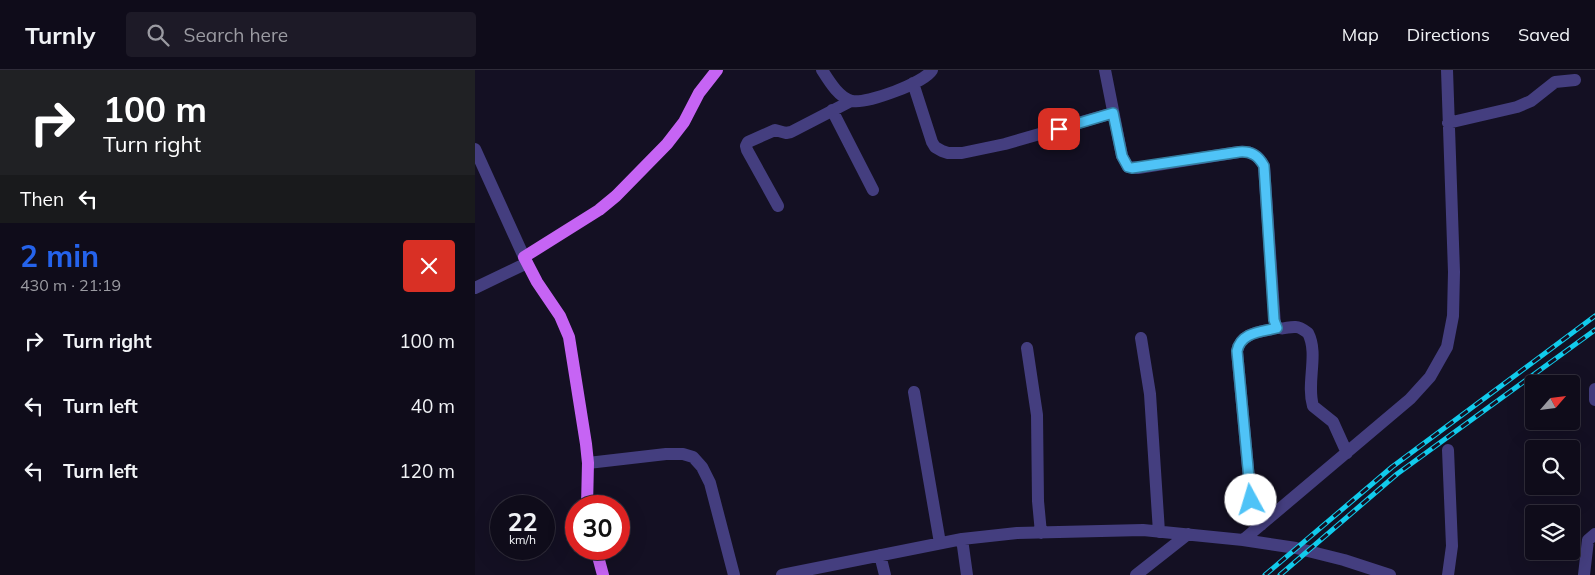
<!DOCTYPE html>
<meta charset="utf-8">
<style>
:root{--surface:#0f0c1a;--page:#1d1a27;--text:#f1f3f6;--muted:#9b9ba2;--line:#2f2c39;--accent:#2563eb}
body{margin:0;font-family:Mulish,sans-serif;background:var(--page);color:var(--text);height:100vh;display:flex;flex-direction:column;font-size:19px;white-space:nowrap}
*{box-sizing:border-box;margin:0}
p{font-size:16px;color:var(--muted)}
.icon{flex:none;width:28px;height:28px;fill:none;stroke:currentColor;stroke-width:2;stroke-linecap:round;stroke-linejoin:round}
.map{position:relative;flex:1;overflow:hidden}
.sheet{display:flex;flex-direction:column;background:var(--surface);width:475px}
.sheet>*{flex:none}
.hud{background:#202124;color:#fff;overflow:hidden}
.needle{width:32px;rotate:62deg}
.buttons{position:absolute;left:1050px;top:305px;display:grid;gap:10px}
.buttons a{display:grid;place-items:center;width:55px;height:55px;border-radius:5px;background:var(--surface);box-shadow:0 5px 20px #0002,0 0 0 1px var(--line);font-size:25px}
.speed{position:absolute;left:15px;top:425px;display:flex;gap:10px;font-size:25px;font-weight:700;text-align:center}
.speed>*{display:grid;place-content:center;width:65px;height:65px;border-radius:50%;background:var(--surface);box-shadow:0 5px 20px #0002,0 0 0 1px var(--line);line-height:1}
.speed small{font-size:12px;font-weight:400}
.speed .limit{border:8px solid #d22;background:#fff;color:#111}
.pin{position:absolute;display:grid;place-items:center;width:42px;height:42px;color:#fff;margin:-21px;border-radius:10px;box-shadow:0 2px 8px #0006}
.me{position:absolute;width:55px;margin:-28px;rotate:354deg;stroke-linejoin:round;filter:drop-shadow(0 0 4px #0008)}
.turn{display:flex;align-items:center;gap:18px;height:105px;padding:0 20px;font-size:22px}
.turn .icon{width:65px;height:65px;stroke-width:2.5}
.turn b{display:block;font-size:35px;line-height:42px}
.then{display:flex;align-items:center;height:48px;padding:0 20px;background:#0003;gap:10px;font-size:19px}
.round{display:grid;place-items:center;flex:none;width:52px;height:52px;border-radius:5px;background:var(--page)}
.headline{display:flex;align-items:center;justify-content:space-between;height:85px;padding:0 20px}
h1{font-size:30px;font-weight:700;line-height:38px;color:var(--accent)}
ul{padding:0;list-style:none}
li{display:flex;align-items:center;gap:15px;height:65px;padding:0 20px}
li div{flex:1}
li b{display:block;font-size:19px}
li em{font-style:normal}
header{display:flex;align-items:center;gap:30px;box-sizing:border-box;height:70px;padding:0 25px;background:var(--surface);border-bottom:1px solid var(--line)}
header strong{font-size:24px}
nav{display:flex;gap:28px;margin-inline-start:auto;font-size:18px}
.search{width:350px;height:45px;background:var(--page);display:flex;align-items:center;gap:12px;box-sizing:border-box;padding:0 18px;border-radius:5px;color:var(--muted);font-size:19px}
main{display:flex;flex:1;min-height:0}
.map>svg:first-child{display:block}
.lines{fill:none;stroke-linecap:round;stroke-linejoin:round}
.minor{stroke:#443e7f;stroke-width:12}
.major{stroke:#c664f4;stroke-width:12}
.rail-casing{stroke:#11cbec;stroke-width:5}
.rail{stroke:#141023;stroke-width:3;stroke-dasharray:9;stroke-linecap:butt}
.route-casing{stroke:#337fa1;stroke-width:12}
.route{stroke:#4fc3f7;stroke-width:9}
</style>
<header>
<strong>Turnly</strong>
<div class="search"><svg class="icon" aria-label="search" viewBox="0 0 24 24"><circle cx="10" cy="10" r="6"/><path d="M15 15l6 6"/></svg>Search here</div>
<nav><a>Map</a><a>Directions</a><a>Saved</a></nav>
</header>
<main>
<section class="sheet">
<div class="hud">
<div class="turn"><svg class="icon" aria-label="right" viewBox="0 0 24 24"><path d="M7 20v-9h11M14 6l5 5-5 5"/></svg><div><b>100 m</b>Turn right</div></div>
<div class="then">Then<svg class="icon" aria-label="left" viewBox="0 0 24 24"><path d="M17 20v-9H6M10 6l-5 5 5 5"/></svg></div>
</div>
<div class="headline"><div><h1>2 min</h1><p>430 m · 21:19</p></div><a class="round" style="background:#d93025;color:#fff"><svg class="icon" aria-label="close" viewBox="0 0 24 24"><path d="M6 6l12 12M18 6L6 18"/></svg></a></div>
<ul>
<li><svg class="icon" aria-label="right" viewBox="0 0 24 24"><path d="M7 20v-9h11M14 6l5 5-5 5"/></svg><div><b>Turn right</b></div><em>100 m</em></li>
<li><svg class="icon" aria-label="left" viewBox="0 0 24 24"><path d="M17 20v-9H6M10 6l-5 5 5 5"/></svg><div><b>Turn left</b></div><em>40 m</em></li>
<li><svg class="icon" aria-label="left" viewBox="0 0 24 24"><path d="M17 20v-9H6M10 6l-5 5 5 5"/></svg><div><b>Turn left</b></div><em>120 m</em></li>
</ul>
</section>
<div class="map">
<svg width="1120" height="505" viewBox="0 0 1120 505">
<rect width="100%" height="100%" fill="#141023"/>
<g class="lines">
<path class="minor" d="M347,0C354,11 364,28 377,31C392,34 449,13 457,0
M630,0L647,86L653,97L663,98L764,82C776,81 783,85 789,96L800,255C807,262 812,256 821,257C825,257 829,260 833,263C844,284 831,313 838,336L858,352L872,383
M438,13L457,72L460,77L467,81L473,83H487L530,74L638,43
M357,40L398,120
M973,53L1042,37L1056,31L1080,12L1100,10
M0,79L49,187
M303,136L272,80L271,76L273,72L300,60L311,63L316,62L376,31
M0,218L52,193
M666,268L675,324L684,462
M552,278L562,345L563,431L566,463
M1120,319V330
M439,322L465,473
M973,380L977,476L973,505
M113,393L191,384H208L218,387L227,397L235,413L259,505
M786,455L778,440L776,430L762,281C766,262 786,262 802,258
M487,469L492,505
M768,470L935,329L955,307L972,277L978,246L979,202L972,0
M405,485L410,505
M307,505L487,469L542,463L668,460L768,470L821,478L869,490L915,505
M661,505L713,464
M1109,505L1113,470L1120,464"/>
<path class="major" d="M112,436L113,393L111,374L94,267L85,246L62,212L49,187L124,140L141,126L192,74L209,52L224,23L242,0
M121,479L128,505"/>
<defs>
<path id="rail" d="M790,505L917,397L1120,246
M805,505L922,404L1120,260"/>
</defs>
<use href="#rail" class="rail-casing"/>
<use href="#rail" class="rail"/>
</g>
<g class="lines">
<defs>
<path id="route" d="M584,59L638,43L647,86L653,97L657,98L764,82C776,81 783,85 789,96L799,250L802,258C786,262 766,262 762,281L776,430"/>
</defs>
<use href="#route" class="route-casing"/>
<use href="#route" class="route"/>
</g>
</svg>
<div class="buttons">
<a><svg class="needle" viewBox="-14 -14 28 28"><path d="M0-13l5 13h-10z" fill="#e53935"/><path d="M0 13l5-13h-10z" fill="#9b9ba2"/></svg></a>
<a><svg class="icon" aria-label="search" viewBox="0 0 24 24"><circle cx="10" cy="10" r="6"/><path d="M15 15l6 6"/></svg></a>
<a><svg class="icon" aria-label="layers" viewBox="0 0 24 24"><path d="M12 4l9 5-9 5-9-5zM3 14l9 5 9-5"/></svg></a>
</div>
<div class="speed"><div>22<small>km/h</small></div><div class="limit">30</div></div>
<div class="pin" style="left:584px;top:59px;background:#d93025"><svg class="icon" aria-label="arrive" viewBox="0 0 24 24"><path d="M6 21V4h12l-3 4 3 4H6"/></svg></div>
<svg class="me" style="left:776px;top:430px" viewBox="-20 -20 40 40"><circle r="19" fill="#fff"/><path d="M0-13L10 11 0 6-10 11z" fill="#4fc3f7"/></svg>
</div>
</main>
